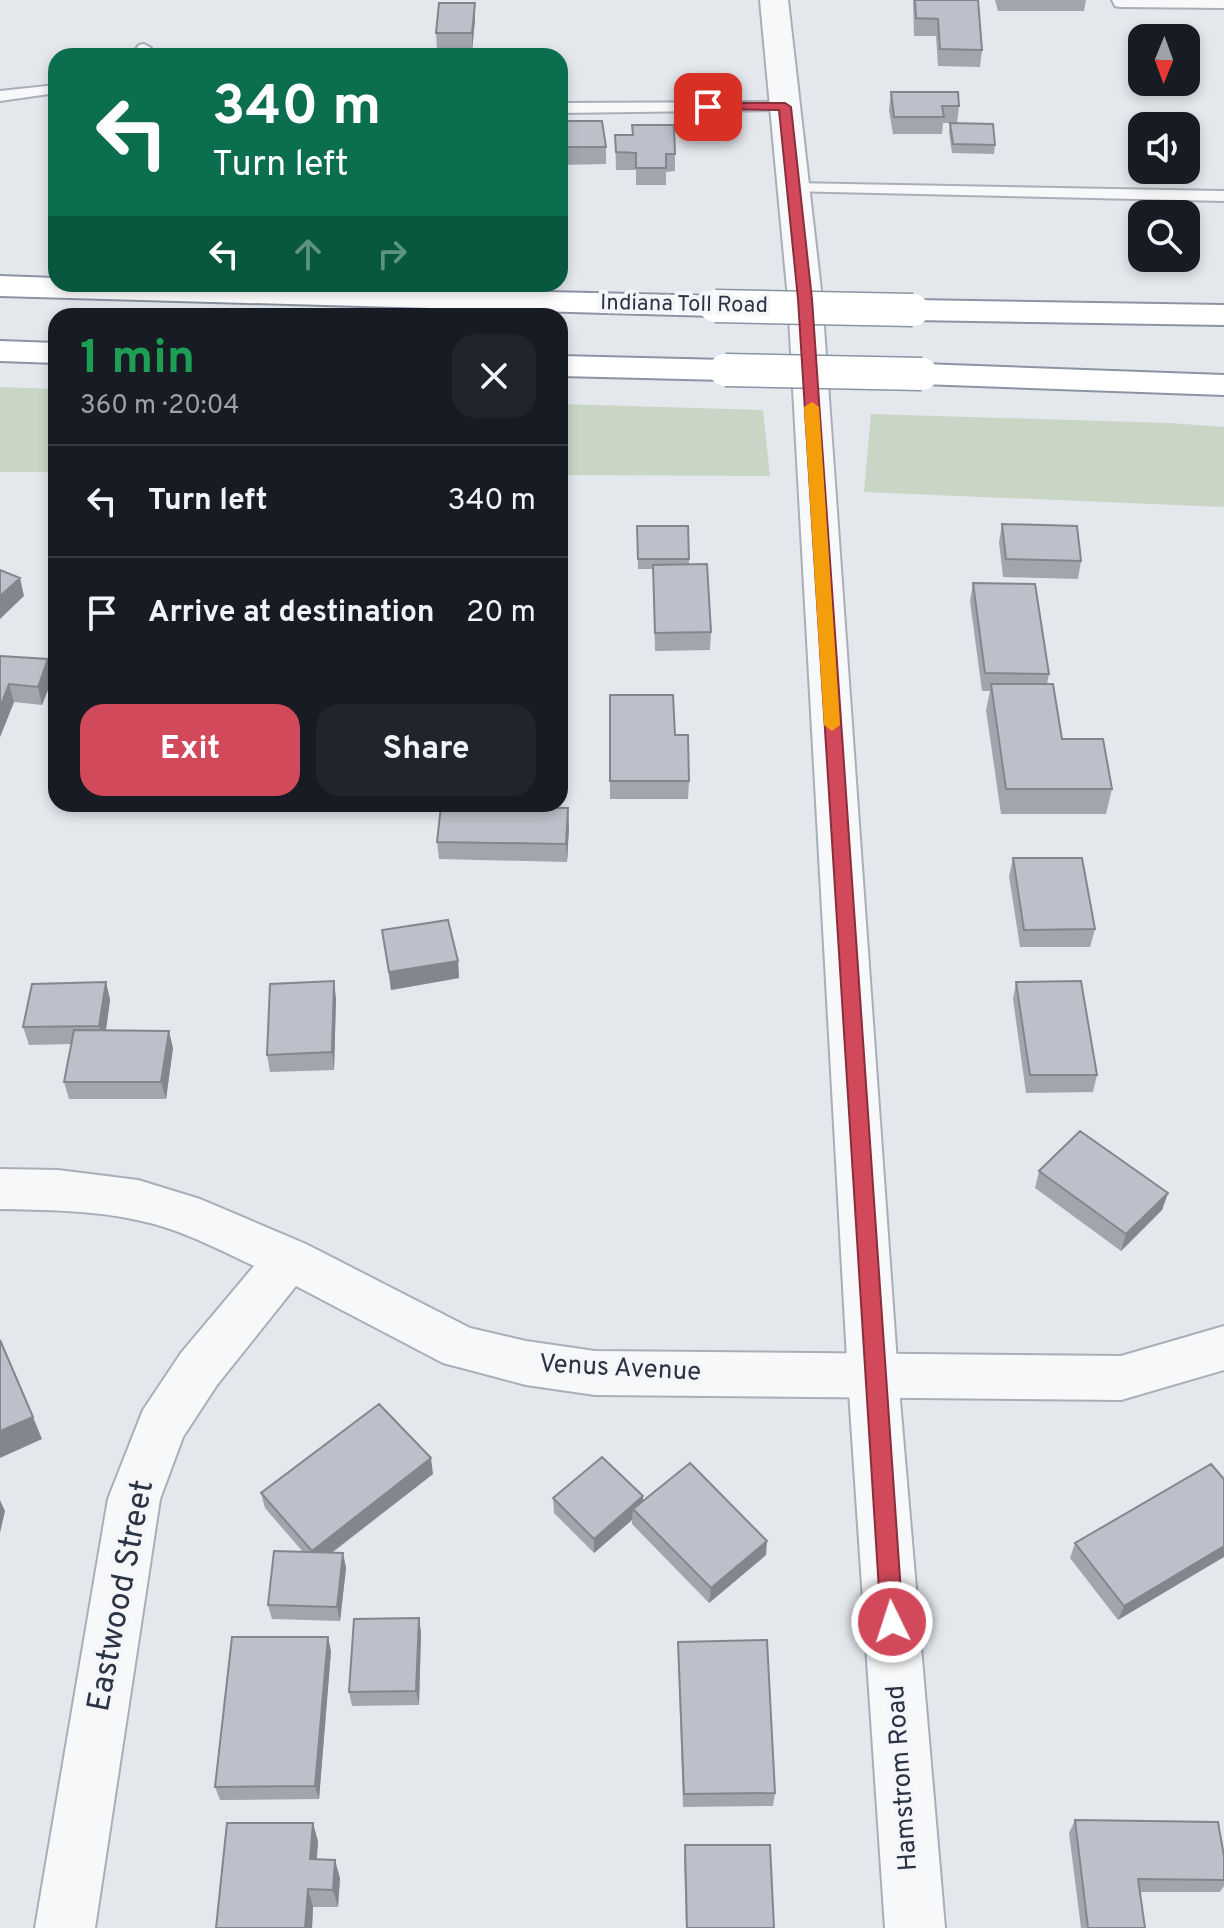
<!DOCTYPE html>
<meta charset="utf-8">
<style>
:root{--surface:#171b24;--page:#20242c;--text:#f1f3f6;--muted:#9ea1a6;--line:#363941;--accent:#d1495b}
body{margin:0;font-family:Overpass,sans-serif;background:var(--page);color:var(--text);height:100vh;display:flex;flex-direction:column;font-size:30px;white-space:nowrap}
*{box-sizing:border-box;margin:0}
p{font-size:26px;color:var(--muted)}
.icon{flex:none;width:44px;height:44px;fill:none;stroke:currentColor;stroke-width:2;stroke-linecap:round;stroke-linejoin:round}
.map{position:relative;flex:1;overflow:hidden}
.side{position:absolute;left:48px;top:308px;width:520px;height:504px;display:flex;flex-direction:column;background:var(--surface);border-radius:24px;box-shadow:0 4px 12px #0003}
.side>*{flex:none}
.banner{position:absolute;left:48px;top:48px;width:520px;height:244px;border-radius:24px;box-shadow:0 4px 12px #0003;background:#0b6e4f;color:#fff;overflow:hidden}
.needle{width:52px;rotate:181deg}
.buttons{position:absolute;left:1128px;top:24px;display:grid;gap:16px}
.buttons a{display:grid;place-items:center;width:72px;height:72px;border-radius:16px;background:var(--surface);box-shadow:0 4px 12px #0003;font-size:40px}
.pin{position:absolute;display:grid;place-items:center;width:68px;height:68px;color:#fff;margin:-34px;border-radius:16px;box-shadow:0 4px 12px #0006}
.me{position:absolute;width:88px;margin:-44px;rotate:356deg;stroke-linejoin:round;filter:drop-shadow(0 0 6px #0008)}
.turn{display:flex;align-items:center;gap:28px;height:168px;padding:0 32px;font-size:36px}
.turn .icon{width:104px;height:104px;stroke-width:2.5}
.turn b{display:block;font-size:56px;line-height:68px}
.lanes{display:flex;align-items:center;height:76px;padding:0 32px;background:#0003;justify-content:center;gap:40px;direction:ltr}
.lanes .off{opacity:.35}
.round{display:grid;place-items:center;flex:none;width:84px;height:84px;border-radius:24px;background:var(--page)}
.summary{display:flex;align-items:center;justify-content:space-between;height:136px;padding:0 32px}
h1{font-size:48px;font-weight:700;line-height:60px;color:#1e9e55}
.cta{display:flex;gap:16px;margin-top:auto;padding:16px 32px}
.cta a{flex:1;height:92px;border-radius:24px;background:var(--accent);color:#fff;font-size:32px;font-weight:700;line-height:92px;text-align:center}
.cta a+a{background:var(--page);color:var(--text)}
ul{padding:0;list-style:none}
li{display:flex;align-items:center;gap:24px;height:112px;padding:0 32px;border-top:2px solid var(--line)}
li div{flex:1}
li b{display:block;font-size:30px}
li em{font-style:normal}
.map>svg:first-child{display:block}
.green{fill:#c9d6c5}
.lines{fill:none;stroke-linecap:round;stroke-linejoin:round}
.service-casing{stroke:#a9aeb7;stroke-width:4}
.minor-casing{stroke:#a9aeb7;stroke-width:4}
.tertiary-casing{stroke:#a9aeb7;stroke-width:4}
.motorway-casing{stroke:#8b94a3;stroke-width:4}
.service{fill:#f7f8fa;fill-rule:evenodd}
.minor{fill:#f7f8fa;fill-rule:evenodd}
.tertiary{fill:#f7f8fa;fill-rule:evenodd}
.motorway{fill:#fff;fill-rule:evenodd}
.motorway-bridge-casing{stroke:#8b94a3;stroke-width:35;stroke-linecap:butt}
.motorway-bridge{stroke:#fff;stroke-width:32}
.wall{fill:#a1a5ae}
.shaded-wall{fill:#83868d}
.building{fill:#bbc0ca;stroke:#83868d;stroke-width:2}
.route{fill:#d1495b;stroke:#882f3b;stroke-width:2}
.slow{fill:#f59e0b}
.labels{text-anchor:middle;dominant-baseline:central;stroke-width:8;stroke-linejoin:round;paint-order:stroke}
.far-street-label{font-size:22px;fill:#2b3445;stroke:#f4f6f9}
.street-label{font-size:26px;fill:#2b3445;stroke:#f4f6f9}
.near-street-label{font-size:32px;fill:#2b3445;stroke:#f4f6f9}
</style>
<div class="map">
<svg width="1224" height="1928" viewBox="0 0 1224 1928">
<rect width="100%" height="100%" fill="#e4e7ec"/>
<path class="green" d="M0,387L56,389V472H0Z
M560,404L763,410L770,476L560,475Z
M871,414L1170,423L1224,427V507L864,492Z"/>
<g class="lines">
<defs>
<path id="service" d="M1112,0H1224V8L1120,7L1115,6Z
M144,44L151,48L146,56H131L139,45Z
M56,85V93L0,101V91Z
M785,102L790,104V110L560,113V103Z
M793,183L1224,191V201L787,191V185Z"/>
<path id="minor" d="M0,1169L58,1170L138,1180L200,1199L306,1244L470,1328L526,1341L595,1351L1121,1356L1224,1326V1370L1121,1400L595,1395L526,1385L443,1363L296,1286L217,1385L183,1437L160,1499L95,1928H35L108,1499L143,1410L181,1353L254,1266C216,1248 178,1228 137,1220C93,1210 46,1210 0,1209Z"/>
<path id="tertiary" d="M760,0H788L822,299L898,1377L945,1928H885L848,1377L788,299Z"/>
<path id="motorway" d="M0,276L56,278V284H221L715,296L727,299L732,306L727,313L715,316L0,296Z
M913,300L1224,305V325L913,320L901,317L896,310L901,303Z
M0,341L56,343V363L0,361Z
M560,356L725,360L737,363L742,370L737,377L725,380L560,376Z
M922,364L1224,375V395L922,384L910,381L905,374L910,367Z"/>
</defs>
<use href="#service" class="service-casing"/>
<use href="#minor" class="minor-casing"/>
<use href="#tertiary" class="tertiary-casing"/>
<use href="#motorway" class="motorway-casing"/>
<use href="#service" class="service"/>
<use href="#minor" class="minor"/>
<use href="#tertiary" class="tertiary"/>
<use href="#motorway" class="motorway"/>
<defs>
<path id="motorway-bridge" d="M715,306L913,310
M725,370L922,374"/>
</defs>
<use href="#motorway-bridge" class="motorway-bridge-casing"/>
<use href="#motorway-bridge" class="motorway-bridge"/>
</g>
<path class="wall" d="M913,0H978L982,50L980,67L938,66L936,36H914Z
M995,0H1086L1084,11H998Z
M475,20L472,51H437L436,33Z
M891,92L959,106L957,123L995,145L994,154L952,153L949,132L950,123H943L942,134H893L889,110Z
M560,121L606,147V164L560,165Z
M615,135L675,154V171L666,172V185H636V170H616Z
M1002,524L1081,561L1078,579L1003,577L999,542Z
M637,526H688L689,565L711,632L710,650L655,651L653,569H638Z
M973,583L1049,674L1047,684L1062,739L1112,789L1106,814H1001L986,710L990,691H982L970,601Z
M0,656L53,677L42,705L14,702L0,737Z
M610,695L675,735L689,781L688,799H610Z
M569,826L567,862L439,859L437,842Z
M1013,858L1095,929L1090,947H1020L1009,876Z
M382,930L458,961L459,978L391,990Z
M106,982L110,1000L106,1031L173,1048L166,1099H69L64,1082L72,1044L29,1045L23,1027Z
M1016,982L1097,1075L1093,1092L1026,1093L1013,999Z
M336,998L334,1070L270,1072L267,1055Z
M1039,1171L1168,1193L1162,1210L1121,1251L1035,1188Z
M433,1474L332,1553H343L346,1568L340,1621L272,1619L268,1605L303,1552L265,1508L261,1493Z
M1224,1479L1118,1620L1070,1558L1075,1543Z
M553,1498L643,1500L766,1555L709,1603L632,1524V1520L594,1553L554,1513Z
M421,1632L419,1705L352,1706L349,1692Z
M678,1642L775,1793L773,1806L683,1807L678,1656Z
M331,1651L319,1799L220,1800L215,1787Z
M1075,1820L1224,1856V1886L1220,1892H1140L1145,1928H1081L1069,1833Z
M318,1841L317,1860L340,1878L338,1907H313L312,1928H216Z
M685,1845L774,1928H686L684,1858Z"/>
<path class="shaded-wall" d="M475,3V20L472,51V33Z
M20,578L24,596L0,619V596Z
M48,659L53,677L42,705L38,687Z
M9,684L14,702L0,737V707Z
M568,808L569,826L567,862L566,844Z
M458,961L459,978L391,990L389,972Z
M334,981L336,998L334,1070L332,1052Z
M106,982L110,1000L104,1043L99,1026Z
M169,1031L173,1048L166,1099L161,1082Z
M1168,1193L1162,1210L1121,1251L1126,1234Z
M33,1417L42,1439L0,1458V1431Z
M431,1458L433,1474L315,1565L312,1551Z
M643,1496V1511L633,1509L632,1520L594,1553V1539Z
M0,1500L5,1511L0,1533Z
M767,1541L766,1555L709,1603L711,1588Z
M1224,1546V1557L1118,1620L1124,1606Z
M343,1553L346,1568L340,1621L337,1607Z
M419,1618L421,1632L419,1705L416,1691Z
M328,1637L331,1651L319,1799L315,1786Z
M313,1823L318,1841L315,1877L310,1859Z
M335,1860L340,1878L338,1907L333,1890Z
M308,1889L313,1907L312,1928H305Z"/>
<path class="building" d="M915,0H978L982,50L940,49L938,19L916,18Z
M439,3H475L472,33H436Z
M891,92H958L959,106H942L944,117H894Z
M560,121H602L606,147H560Z
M950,123L993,124L995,145L953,144Z
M632,125H674L675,154H666V168H636V153L616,152L615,135H633Z
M1002,524L1077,526L1081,561L1006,559Z
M637,526H688L689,559H638Z
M707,564L711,632L655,633L653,565Z
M0,570L20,578L0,596Z
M973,583L1035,584L1049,674L985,673Z
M0,656L48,659L38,687L9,684L0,707Z
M991,684H1053L1062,739H1103L1112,789H1006Z
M610,695H673L675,735H688L689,781H610Z
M441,806L568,808L566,844L437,842Z
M1013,858H1082L1095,929L1024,930Z
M448,920L458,961L389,972L382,930Z
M334,981L332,1052L267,1055L270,984Z
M1081,981L1097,1075H1030L1016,982Z
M106,982L99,1026L23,1027L32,984Z
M74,1030L169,1031L161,1082H64Z
M1080,1131L1168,1193L1126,1234L1039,1171Z
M0,1340L33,1417L0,1431Z
M379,1404L431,1458L312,1551L261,1493Z
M602,1457L643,1496L594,1539L553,1498Z
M690,1463L767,1541L711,1588L633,1509Z
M1211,1464L1224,1479V1546L1124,1606L1075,1543Z
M274,1551L343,1553L337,1607L268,1605Z
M419,1618L416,1691L349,1692L354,1619Z
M232,1637H328L315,1786L215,1787Z
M767,1640L775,1793L684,1794L678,1642Z
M1075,1820L1218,1822L1224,1856V1880L1138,1879L1145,1928H1088Z
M227,1823H313L310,1859L335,1860L333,1890L308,1889L305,1928H216Z
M685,1845H770L774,1928H687Z"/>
<path class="route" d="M708,103H785L791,107L812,299L903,1622L900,1629L892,1632L884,1629L881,1622L798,299L779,110L704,109V104Z"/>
<path class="slow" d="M812,402L819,407L840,725L832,731L824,725L804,407Z"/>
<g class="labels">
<g class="far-street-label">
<text transform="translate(684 305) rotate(1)">Indiana Toll Road</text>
</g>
<g class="street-label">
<text transform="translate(620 1369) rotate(3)">Venus Avenue</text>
<text transform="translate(903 1778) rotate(-94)">Hamstrom Road</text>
</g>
<g class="near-street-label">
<text transform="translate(122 1596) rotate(-79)">Eastwood Street</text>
</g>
</g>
</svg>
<div class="buttons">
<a><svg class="needle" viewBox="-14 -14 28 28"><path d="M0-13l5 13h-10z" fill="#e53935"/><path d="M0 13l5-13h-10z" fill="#9ea1a6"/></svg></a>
<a><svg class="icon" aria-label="sound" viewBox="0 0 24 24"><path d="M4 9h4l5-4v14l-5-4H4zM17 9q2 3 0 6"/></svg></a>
<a><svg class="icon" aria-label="search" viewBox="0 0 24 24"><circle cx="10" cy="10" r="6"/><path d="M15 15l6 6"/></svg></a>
</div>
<div class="pin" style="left:708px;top:107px;background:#d93025"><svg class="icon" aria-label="arrive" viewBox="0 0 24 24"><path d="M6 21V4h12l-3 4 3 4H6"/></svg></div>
<svg class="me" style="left:892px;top:1622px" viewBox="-20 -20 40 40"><circle r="17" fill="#d1495b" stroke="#fff" stroke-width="3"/><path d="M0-11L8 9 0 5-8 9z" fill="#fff"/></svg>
<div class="banner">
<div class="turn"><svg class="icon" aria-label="left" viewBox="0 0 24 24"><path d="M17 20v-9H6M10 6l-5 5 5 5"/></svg><div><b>340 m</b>Turn left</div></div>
<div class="lanes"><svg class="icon" aria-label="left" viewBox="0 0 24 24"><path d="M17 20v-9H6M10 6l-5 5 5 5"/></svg><svg class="icon off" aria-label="ahead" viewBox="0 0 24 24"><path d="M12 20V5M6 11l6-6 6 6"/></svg><svg class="icon off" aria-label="right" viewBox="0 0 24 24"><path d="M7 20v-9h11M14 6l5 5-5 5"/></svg></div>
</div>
<section class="side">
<div class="summary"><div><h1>1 min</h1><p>360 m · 20:04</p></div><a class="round"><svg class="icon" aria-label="close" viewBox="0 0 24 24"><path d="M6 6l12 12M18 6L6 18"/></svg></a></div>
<ul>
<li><svg class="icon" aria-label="left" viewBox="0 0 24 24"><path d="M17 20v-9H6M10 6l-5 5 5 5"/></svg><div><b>Turn left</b></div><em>340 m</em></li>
<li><svg class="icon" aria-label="arrive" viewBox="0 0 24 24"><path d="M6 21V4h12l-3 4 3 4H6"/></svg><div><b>Arrive at destination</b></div><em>20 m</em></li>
</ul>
<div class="cta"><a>Exit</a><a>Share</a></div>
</section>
</div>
